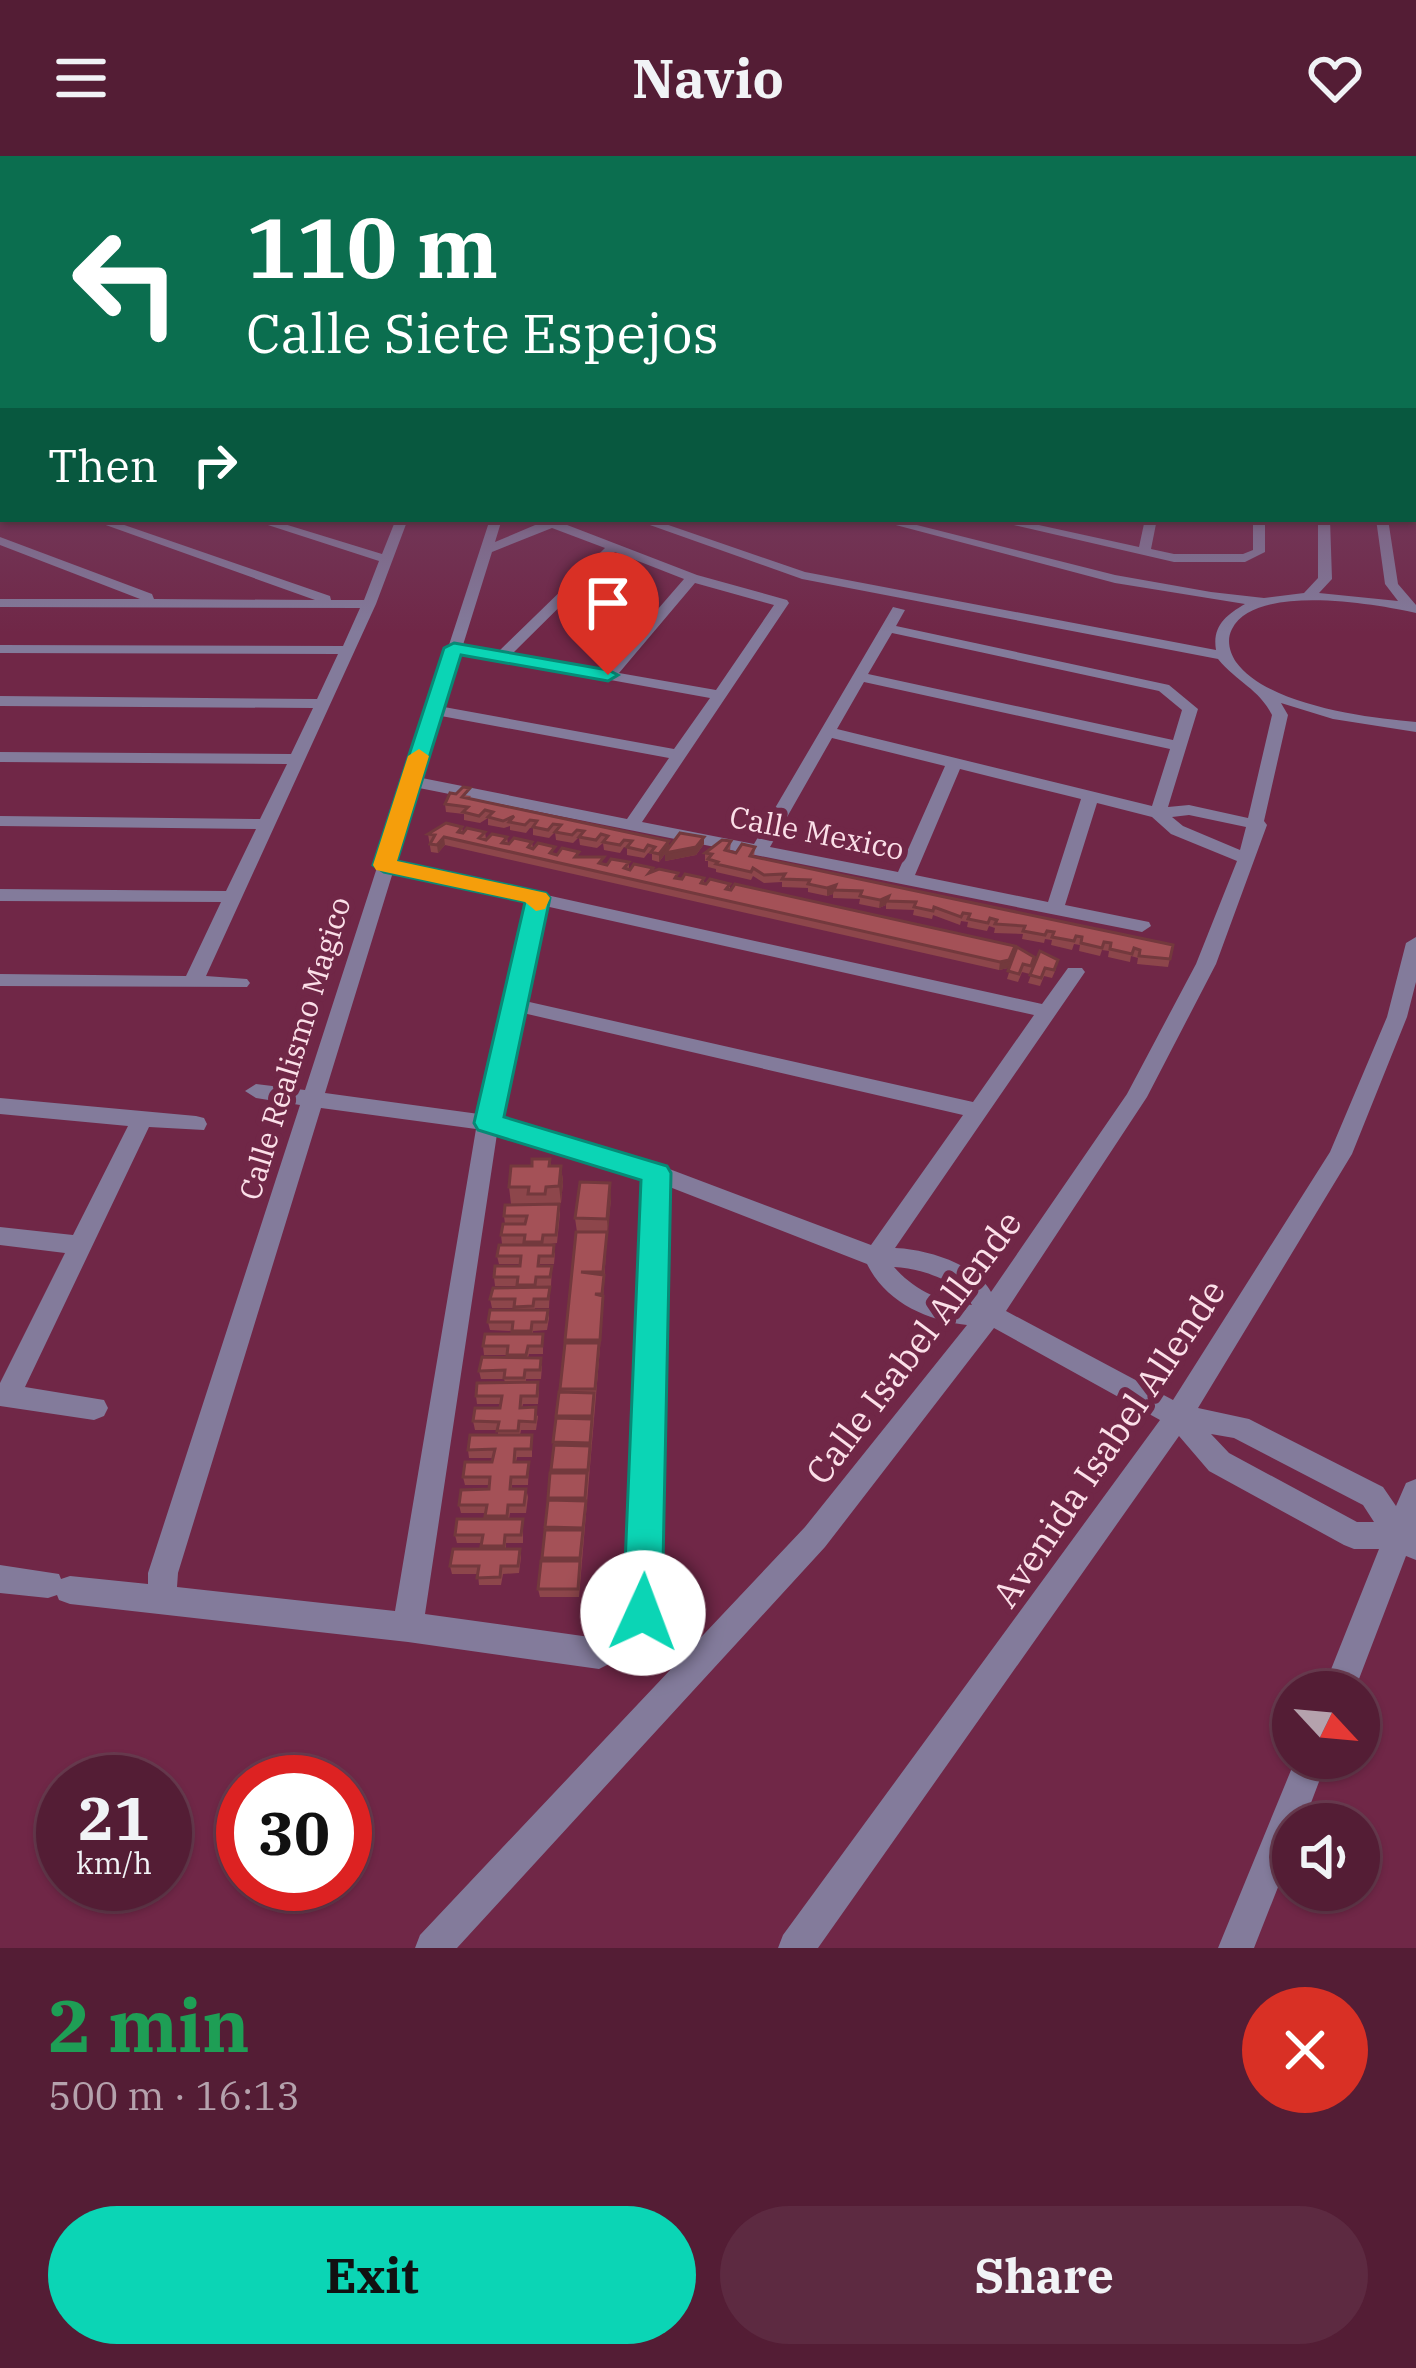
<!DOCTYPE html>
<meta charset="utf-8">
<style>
:root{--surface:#541d35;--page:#5d2a41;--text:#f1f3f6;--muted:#b5a2ad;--line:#6a3b50;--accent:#0bd5b5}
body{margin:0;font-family:"IBM Plex Serif",serif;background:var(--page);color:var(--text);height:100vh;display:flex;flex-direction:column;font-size:45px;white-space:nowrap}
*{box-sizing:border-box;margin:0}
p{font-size:39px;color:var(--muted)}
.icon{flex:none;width:66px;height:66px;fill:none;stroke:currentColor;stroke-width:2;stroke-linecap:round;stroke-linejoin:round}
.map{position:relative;height:1792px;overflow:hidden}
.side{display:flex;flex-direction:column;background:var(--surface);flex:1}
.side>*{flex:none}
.banner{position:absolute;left:0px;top:0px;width:1416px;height:366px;box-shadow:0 3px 9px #0004,0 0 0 3px var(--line);background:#0b6e4f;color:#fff;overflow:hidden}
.needle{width:78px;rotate:116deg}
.controls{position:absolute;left:1272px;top:1515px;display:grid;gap:24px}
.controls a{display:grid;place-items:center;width:108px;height:108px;border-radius:50%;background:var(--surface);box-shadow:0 3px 9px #0004,0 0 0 3px var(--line);font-size:60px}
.speed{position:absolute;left:36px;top:1599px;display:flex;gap:24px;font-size:60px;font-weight:700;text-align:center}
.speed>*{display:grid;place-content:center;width:156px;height:156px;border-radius:50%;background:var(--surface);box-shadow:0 3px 9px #0004,0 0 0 3px var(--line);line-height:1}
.speed small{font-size:30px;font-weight:400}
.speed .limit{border:18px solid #d22;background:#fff;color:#111}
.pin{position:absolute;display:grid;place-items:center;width:102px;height:102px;color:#fff;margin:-123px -51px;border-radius:50% 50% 50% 0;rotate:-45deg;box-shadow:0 0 12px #0007}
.pin .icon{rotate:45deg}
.me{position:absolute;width:132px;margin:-66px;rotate:2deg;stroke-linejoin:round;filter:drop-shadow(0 0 9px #0008)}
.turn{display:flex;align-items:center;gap:42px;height:252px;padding:0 48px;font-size:54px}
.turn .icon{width:156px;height:156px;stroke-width:2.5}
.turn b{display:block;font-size:84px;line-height:102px}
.then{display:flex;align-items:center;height:114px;padding:0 48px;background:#0003;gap:24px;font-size:45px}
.round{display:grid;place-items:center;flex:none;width:126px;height:126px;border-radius:63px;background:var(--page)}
.headline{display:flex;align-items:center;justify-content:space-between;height:204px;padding:0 48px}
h1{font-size:72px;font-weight:700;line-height:90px;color:#1e9e55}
.primary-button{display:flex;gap:24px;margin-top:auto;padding:24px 48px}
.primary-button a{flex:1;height:138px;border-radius:72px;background:var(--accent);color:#111;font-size:48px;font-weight:700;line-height:138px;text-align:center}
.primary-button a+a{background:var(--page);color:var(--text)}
header{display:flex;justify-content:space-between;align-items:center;height:156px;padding:0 48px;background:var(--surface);font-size:54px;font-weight:700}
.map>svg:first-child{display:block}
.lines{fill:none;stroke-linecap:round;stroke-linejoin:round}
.minor{fill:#837b9b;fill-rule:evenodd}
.wall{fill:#8d464b}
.shaded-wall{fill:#73393d}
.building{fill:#a45157;stroke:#73393d;stroke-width:3}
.route{fill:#0bd5b5;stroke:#078a76;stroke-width:3}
.slow{fill:#f59e0b}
.labels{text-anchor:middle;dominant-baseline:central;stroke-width:12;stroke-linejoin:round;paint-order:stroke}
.street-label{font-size:30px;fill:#fbdfe8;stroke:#702747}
.near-street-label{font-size:36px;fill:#fbdfe8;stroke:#702747}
</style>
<header><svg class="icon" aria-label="menu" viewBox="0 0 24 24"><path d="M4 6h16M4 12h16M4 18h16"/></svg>Navio<svg class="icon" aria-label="heart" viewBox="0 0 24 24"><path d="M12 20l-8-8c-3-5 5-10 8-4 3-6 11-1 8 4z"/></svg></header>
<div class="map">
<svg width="1416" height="1792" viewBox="0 0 1416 1792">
<rect width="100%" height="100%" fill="#702747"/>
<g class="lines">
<path class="minor" d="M0,241L3,242V248L0,247Z
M0,282L3,283V289L0,288Z
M0,328H3V335H0Z
M89,363H107L330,440L331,444H364L379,405L249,363H268L382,398L396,363H408L376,448L206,820L247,823L250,827L247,831L0,830V818L186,820L221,746L0,745V733L226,735L256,673L0,670V660L260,663L287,608L0,606V596L291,598L313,552L0,550V540L317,543L338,498L0,497V489L343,490L360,452L0,451V443H140L0,389V381L152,438L154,443L315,444Z
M490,363H502L495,386L547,364L568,363L562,367L697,419L787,444L789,447L642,666L754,688L893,451L905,454L896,470L1169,529L1198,553L1168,651L1189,649L1248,662L1272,559C1259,533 1237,526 1218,503L802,423L633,363H651L805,416L1216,494C1212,470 1226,459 1245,448L1115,427L873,363H893L1115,419L1211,436L1264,442L1304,437L1318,422V363H1330L1332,423L1319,437L1398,445L1385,428L1376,363H1388L1398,428L1416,449V457C1376,448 1255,427 1232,473C1226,484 1230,497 1236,506C1267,549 1366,562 1416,566V576L1333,563L1281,547L1288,559L1264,665L1267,669L1216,808L1147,941L1006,1155L1173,1244L1330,996L1387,861L1406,787L1416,781V826L1407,861L1352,998L1198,1252L1249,1263L1383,1331L1396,1350L1406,1327L1416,1323V1404L1406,1400L1354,1536H1322L1379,1393H1354L1344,1389L1209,1315L1179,1280L818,1792H778L783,1779L1160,1264L994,1172L825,1391L457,1792H415L420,1779L805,1371L967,1169C925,1164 886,1146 867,1108L667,1030L658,1458L639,1493L599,1513L408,1486L70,1448L59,1444L57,1439L48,1442L0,1437V1409L59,1418L61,1423L70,1420L148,1428V1417L300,949L256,942L245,935L256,928L305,934L404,628L402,625L406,621ZM552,372L605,392L498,496L463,489L492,396ZM615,396L684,423L605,514L512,498ZM695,427L774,449L716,534L619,517ZM892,477L1159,535L1182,554L1173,584L868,518ZM461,497L710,542L674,593L444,551ZM864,526L1170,593L1152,650L837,573ZM441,560L669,602L627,663L422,622ZM832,582L945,610L898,716L770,691ZM960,613L1081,643L1048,746L915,719ZM419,632L1142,776L1151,770L1149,766L1065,749L1097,647L1152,661L1171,678L1237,705L1196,808L1127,938L991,1136C976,1108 926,1093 895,1092L1085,816L1082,812H1068L1042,848L396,706ZM1189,659L1246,671L1240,694L1183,670L1172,661ZM393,716L528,746L479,958L325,937ZM545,750L1034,859L973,946L525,845ZM523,857L963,959L871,1089L664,1011L500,963ZM321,952L476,973L395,1455L177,1431L178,1417ZM497,978L644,1022L628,1454L617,1471L597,1482L425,1458ZM894,1111C920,1112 960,1125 972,1149C941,1146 915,1135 894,1111ZM1211,1278L1234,1282L1363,1349L1374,1366H1357L1229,1297Z
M988,363H1011L1139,391L1145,363H1157L1151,393L1174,398H1243L1253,394V363H1265V396L1245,406H1174Z
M0,942L196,960L204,962L207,968L204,974L149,971L25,1231L104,1244L108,1252L104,1260L94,1264L0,1250V1227L65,1097L0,1089V1071L73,1079L128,970L0,958Z
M1296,1602H1328L1303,1668H1293V1693L1254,1792H1218Z"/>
</g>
<path class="wall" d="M456,638L471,640L469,643L669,692L704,681V688L696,699L665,705V698L659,706L652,704V698L648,697L644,702L627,699V692L624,691L620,697L604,694L603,687L597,692L580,689L579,682H578L573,687L556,684L555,676L549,682L533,679V672H530L526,677L510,674V670L504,672L488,669V662L480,667L464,664V658L446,656L445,648Z
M462,671L463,677L485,676L486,683L507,681L508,688L532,686L533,693L556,698L579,701L604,708L629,706V713L653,712V715L679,722H704V728H730V734L1015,790L1013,798L1008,812L999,814L445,689L438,697L431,696L428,678Z
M731,685L730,695L736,697L755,691L754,701L1173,789L1168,811L1137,808L1138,802L1131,800L1130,806L1108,801L1109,795L1102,794L1100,800L1079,795L1080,789L1074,788L1072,794L1051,789L1052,784L1045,783L1044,787L1022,783L1023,778L994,777L995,772L989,770L987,775L967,771L968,766L961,765L960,769L933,759L932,763L913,759L914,754L886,753V749L879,752L859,748L860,743L833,742V738L827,740L808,736V732L782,731V726L764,727L753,720L751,724L716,716V713L708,711V705H705V697Z
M1017,791L1033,809L1030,818L1022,816L1018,826L1007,823Z
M1040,795L1056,813L1052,822L1044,820L1040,830L1028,827Z
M550,1003L551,1010H561L563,1026L561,1047L547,1048H559L560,1057L557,1087L544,1089L555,1097L554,1108H540V1110H552L551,1130H537V1131H550L549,1152H535V1154H548L549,1162L547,1174L533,1175V1178H543V1198H529L528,1202L542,1210L541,1223H526V1226L539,1234L538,1248H523L522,1252L538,1260L536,1274H521L520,1279H532V1301H517L516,1306H529L528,1329H512V1333H526L528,1341L526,1357H510L509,1363H523V1387H506V1393H520L521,1401L519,1417L503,1418L501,1429H479L478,1418H452L450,1410L482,1393V1387H457L455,1379L486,1363V1357H461L459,1349L489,1333V1329H465L463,1321L492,1306L493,1302H469L468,1294L498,1279V1274H475L473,1265L500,1252L501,1248H477L476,1240L505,1226L504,1223H481L479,1215L507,1201V1199H484L483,1190L512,1178V1175L490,1174L488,1166L515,1154L514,1152H492L490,1143L517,1131V1130H495L494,1121L520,1108H499L497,1100L524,1089L502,1088L501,1079L505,1068L504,1060L529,1048H511L509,1031L532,1010Z
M611,1043L607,1079L600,1192L579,1441H540L538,1433L548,1342L577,1076L575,1062Z"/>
<path class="shaded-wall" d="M444,681L445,689L438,697L437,689Z
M704,681V688L696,699L665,705V698L659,706V698L669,685V693Z
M836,729L833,738L827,740V732Z
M889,740L886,749L879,752L880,744Z
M1015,790L1008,812L999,814L1000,806Z
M561,1010L563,1026L561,1047L559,1030Z
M610,1027L611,1043L608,1079L607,1063Z"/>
<path class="building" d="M463,631L470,632L462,641L669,685L659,698L651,696L655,691L648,689L644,695L627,691L632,685L624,684L620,689L603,686L608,680L601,678L596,684L579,681L584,675L577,674L572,679L555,676L561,669L553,668L548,674L533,671L537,665L530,664L525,669L509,666L514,660L503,665L488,661L493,656L485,654L479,660L463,656L468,651L445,648L450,637L456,638Z
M446,667L462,671L458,676L463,677L467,672L485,676L479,682L486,684L492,678L507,681L502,687L509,688L514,682L532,686L528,691L533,693L538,687L555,691L550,697L557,699L562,692L579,696L575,701H604L599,707L607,709L611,703L629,706L624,712L630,714L634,708L653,712L649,717L659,713L678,717L675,722L682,723L685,718L704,722L701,727L706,728L710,723L730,728L726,733L731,734L735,728L1015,790L1009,804L1000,806L444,681L437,689L430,688L435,679L428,678Z
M680,677L704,681L696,691L665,697Z
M722,684L731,685L725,694L736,697L742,688L755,691L750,700L1173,789L1170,803L1139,800L1140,794L1134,792L1132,798L1110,793L1111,787L1104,786L1102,792L1081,787L1082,781L1076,780L1074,785L1052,781L1054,776L1047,775L1045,779L1023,775L1025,770L995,768L997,764L990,762L988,767L968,763L970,758L963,757L961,761L934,751L933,755L914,751L916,746L887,745L889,740L880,744L860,740L862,735L834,734L836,729L827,732L808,728L810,724L782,723L785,718L764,719L753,712L751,716L716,708L718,706L708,703L712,698L705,697Z
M1017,791L1034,801L1031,810L1023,808L1019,818L1008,815Z
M1040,795L1058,804L1054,814L1045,812L1041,822L1030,819Z
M532,1003H550L549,1010H561L559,1030L546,1031L545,1038H528L529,1031H509L511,1010H532Z
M580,1026L610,1027L607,1063L575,1062Z
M559,1048L556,1079H543L542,1086H524L525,1079H501L503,1068H525L527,1060H504L505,1049Z
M576,1076H607L603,1116H581L604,1119L602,1138H595L603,1140L600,1184H565Z
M499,1089H554L553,1100H539L538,1110H552L550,1121H536L535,1129H517L518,1121H494L495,1110H520L521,1100H497Z
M550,1131L548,1143H534L533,1150L514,1151L515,1143H490L493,1132Z
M490,1154H548L546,1166H532L531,1175H512L513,1166H488Z
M485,1178H543L542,1190H528L526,1199H507L508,1190H483Z
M565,1187H599L595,1233H560Z
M482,1201L541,1202L540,1214H525L524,1222H504L505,1214L479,1215Z
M538,1226L537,1240H521L520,1252L536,1251L535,1266L519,1265L518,1275H497L499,1266L473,1265L475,1252H500L502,1240H476L477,1227Z
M559,1236L594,1237L592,1260H556Z
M556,1262L592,1263L590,1287L553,1286Z
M470,1279H532L531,1293H515L514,1306H529L527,1321H511L510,1333H526L524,1349H508L507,1360H485L487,1349H459L461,1334L489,1333L490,1321H463L465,1306H492L495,1293L468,1294Z
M554,1289L590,1290L588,1314H551Z
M550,1317H587L585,1342H548Z
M548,1344L586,1345L583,1372L545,1371Z
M457,1363H523L521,1379H505L504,1390H481L483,1379H455Z
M545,1374H583L580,1402H542Z
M453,1393H520L518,1410H501L500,1421L477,1422L479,1410H450Z
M541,1405H580L578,1433H538Z"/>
<linearGradient id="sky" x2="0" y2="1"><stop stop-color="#3e1527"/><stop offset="0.47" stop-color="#744769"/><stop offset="1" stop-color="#744769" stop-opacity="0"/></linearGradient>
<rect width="1416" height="477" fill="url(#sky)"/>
<path class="route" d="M454,487L608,514L618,519L608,525L461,499L397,705L546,737L550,742L504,961L667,1010L671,1017L662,1457L657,1471L643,1477L629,1471L623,1457L641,1024L478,974L474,967L525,746L384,716L373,709L444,492Z"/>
<path class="slow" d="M419,593L429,600L397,705L546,737L550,742L545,753L536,755L525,746L376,714L373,709L408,600Z"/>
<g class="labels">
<g class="street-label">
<text transform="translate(817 676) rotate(11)">Calle Mexico</text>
<text transform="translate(294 892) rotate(-73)">Calle Realismo Magico</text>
</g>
<g class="near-street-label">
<text transform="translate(913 1191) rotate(-53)">Calle Isabel Allende</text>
<text transform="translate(1108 1287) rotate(-56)">Avenida Isabel Allende</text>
</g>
</g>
</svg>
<div class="controls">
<a><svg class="needle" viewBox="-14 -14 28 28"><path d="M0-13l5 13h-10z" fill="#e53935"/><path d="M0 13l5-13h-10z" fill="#b5a2ad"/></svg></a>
<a><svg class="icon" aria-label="sound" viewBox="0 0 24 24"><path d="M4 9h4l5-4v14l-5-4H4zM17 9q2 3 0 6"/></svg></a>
</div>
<div class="speed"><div>21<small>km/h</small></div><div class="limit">30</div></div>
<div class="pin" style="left:608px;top:519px;background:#d93025"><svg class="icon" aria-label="arrive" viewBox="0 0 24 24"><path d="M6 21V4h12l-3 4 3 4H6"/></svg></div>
<svg class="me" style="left:643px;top:1457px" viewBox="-20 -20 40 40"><circle r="19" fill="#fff"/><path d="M0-13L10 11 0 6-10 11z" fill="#0bd5b5"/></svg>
<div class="banner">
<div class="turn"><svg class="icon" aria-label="left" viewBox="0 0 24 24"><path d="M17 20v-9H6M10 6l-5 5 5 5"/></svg><div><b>110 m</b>Calle Siete Espejos</div></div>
<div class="then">Then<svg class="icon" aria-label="right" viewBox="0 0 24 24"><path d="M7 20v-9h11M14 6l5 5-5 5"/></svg></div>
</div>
</div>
<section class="side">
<div class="headline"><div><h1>2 min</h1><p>500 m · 16:13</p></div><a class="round" style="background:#d93025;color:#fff"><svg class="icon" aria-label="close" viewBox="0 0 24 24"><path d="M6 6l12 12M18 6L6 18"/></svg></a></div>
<div class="primary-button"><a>Exit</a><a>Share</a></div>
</section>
